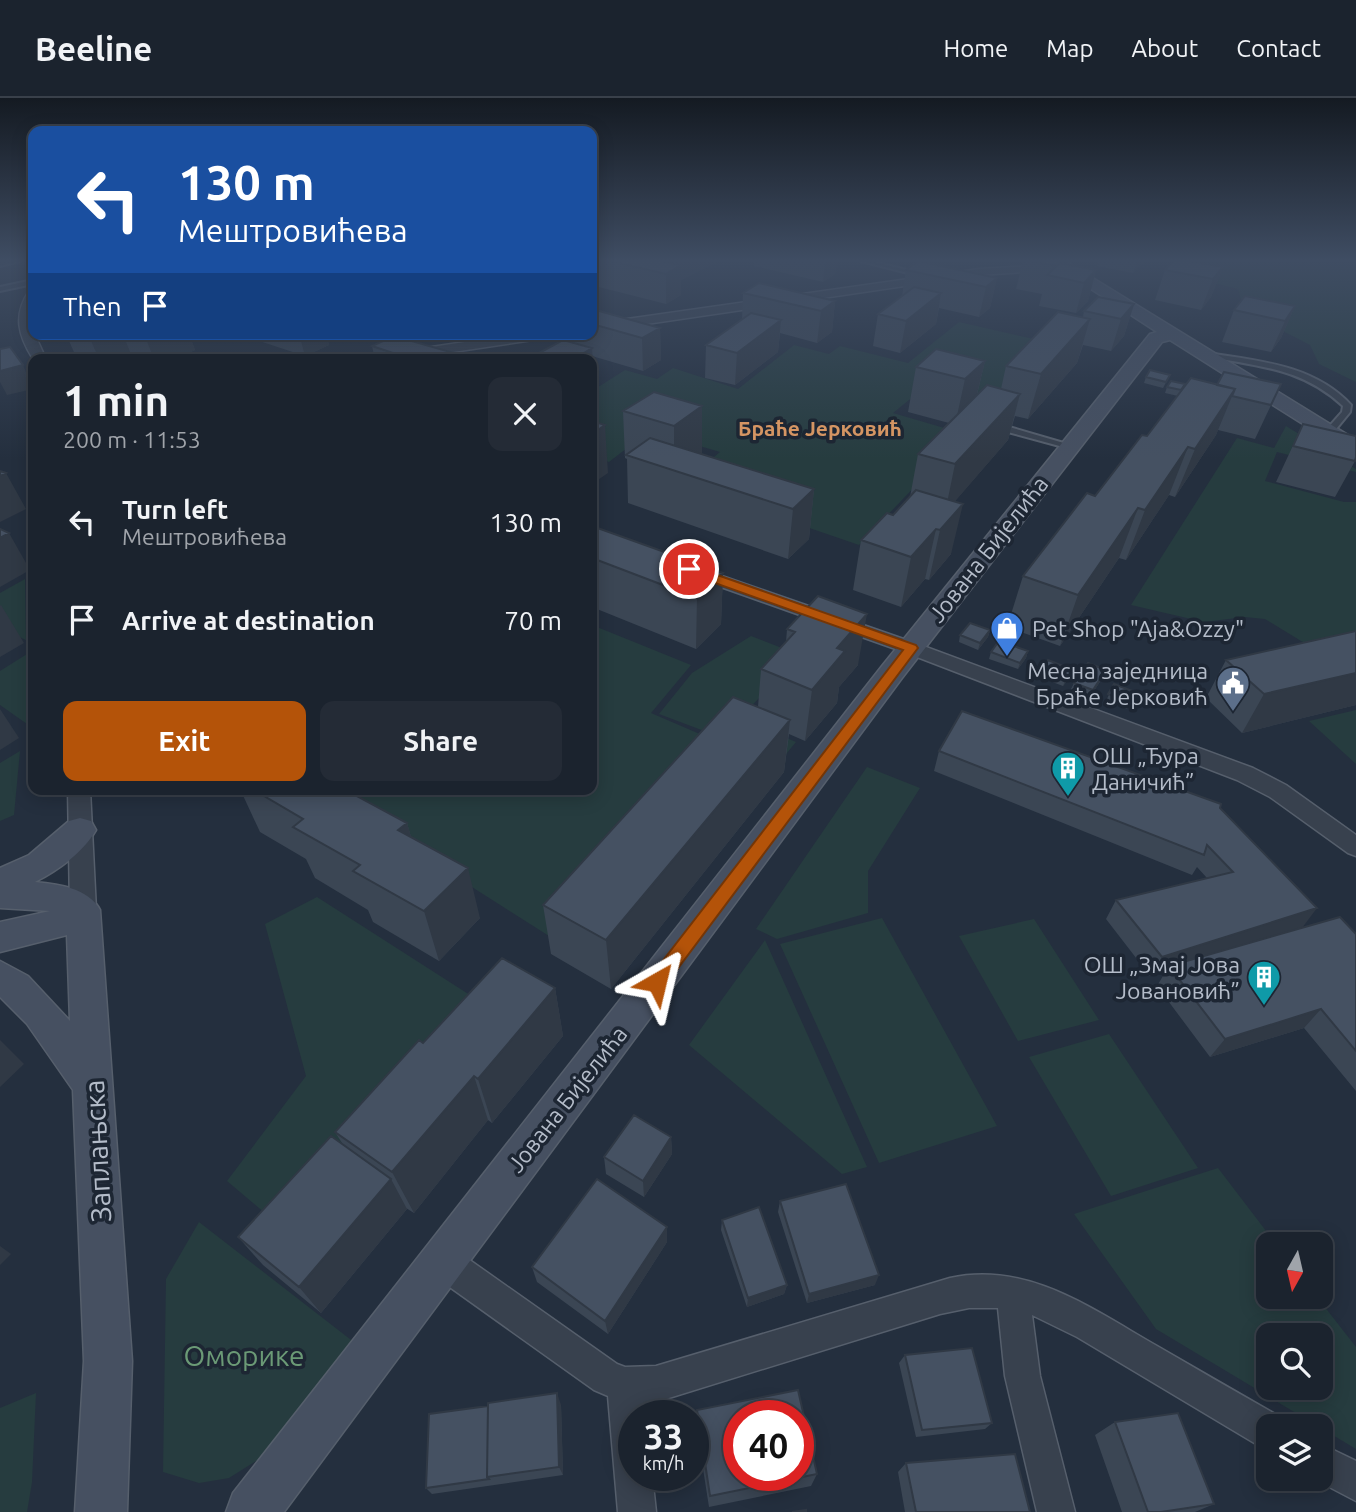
<!DOCTYPE html>
<meta charset="utf-8">
<style>
:root{--surface:#1b232e;--page:#242b36;--text:#f1f3f6;--muted:#a0a4aa;--line:#39404a;--accent:#b45309}
body{margin:0;font-family:Ubuntu,sans-serif;background:var(--page);color:var(--text);height:100vh;display:flex;flex-direction:column;font-size:26px;white-space:nowrap}
*{box-sizing:border-box;margin:0}
p{font-size:23px;color:var(--muted)}
.icon{flex:none;width:38px;height:38px;fill:none;stroke:currentColor;stroke-width:2;stroke-linecap:round;stroke-linejoin:round}
.map{position:relative;flex:1;overflow:hidden}
.panel{position:absolute;left:28px;top:256px;width:569px;height:441px;display:flex;flex-direction:column;background:var(--surface);border-radius:14px;box-shadow:0 4px 18px #0003,0 0 0 2px var(--line)}
.panel>*{flex:none}
.guide{position:absolute;left:28px;top:28px;width:569px;height:214px;border-radius:14px;box-shadow:0 4px 18px #0003,0 0 0 2px var(--line);background:#1a4fa0;color:#fff;overflow:hidden}
.needle{width:46px;rotate:188deg}
.buttons{position:absolute;left:1256px;top:1134px;display:grid;gap:14px}
.buttons a{display:grid;place-items:center;width:77px;height:77px;border-radius:14px;background:var(--surface);box-shadow:0 4px 18px #0003,0 0 0 2px var(--line);font-size:35px}
.speed{position:absolute;left:618px;top:1302px;display:flex;gap:14px;font-size:35px;font-weight:700;text-align:center}
.speed>*{display:grid;place-content:center;width:91px;height:91px;border-radius:50%;background:var(--surface);box-shadow:0 4px 18px #0003,0 0 0 2px var(--line);line-height:1}
.speed small{font-size:18px;font-weight:400}
.speed .limit{border:10px solid #d22;background:#fff;color:#111}
.pin{position:absolute;display:grid;place-items:center;width:60px;height:60px;color:#fff;margin:-30px;border:4px solid #fff;border-radius:50%;box-shadow:0 2px 7px #0007}
.me{position:absolute;width:77px;margin:-38px;rotate:37deg;stroke-linejoin:round;filter:drop-shadow(0 0 5px #0008)}
.turn{display:flex;align-items:center;gap:24px;height:147px;padding:0 35px;font-size:32px}
.turn .icon{width:91px;height:91px;stroke-width:2.5}
.turn b{display:block;font-size:49px;line-height:60px}
.then{display:flex;align-items:center;height:66px;padding:0 35px;background:#0003;gap:14px;font-size:26px}
.round{display:grid;place-items:center;flex:none;width:74px;height:74px;border-radius:14px;background:var(--page)}
.summary{display:flex;align-items:center;justify-content:space-between;height:119px;padding:0 35px}
h1{font-size:42px;font-weight:700;line-height:52px}
.primary-button{display:flex;gap:14px;margin-top:auto;padding:14px 35px}
.primary-button a{flex:1;height:80px;border-radius:14px;background:var(--accent);color:#fff;font-size:28px;font-weight:700;line-height:80px;text-align:center}
.primary-button a+a{background:var(--page);color:var(--text)}
ul{padding:0;list-style:none}
li{display:flex;align-items:center;gap:21px;height:98px;padding:0 35px}
li div{flex:1}
li b{display:block;font-size:26px}
li em{font-style:normal}
header{display:flex;align-items:center;gap:42px;box-sizing:border-box;height:98px;padding:0 35px;background:var(--surface);border-bottom:2px solid var(--line)}
header strong{font-size:33px}
nav{display:flex;gap:38px;margin-inline-start:auto;font-size:24px}
.map>svg:first-child{display:block}
.green{fill:#263c3f;fill-rule:evenodd}
.lines{fill:none;stroke-linecap:round;stroke-linejoin:round}
.lane-casing{stroke:#565f6c;stroke-width:4}
.street-casing{stroke:#565f6c;stroke-width:3}
.secondary-casing{stroke:#565f6c;stroke-width:3}
.lane{fill:#38414e;fill-rule:evenodd}
.street{fill:#38414e;fill-rule:evenodd}
.secondary{fill:#465061;fill-rule:evenodd}
.wall{fill:#3b4654}
.shaded-wall{fill:#303945}
.building{fill:#455162;stroke:#303945;stroke-width:2;fill-rule:evenodd}
.route{fill:#b45309;stroke:#753606;stroke-width:2}
.labels{text-anchor:middle;dominant-baseline:central;stroke-width:7;stroke-linejoin:round;paint-order:stroke}
.far-neighbourhood-label{font-size:21px;font-weight:bold;fill:#d59563;stroke:#1d2633}
.street-label{font-size:23px;fill:#b4bcc9;stroke:#1d2633}
.poi-label{font-size:23px;fill:#b4bcc9;stroke:#1d2633;text-anchor:start}
.near-street-label{font-size:28px;fill:#b4bcc9;stroke:#1d2633}
.near-park-label{font-size:28px;fill:#6b9a76;stroke:#1d2633}
</style>
<header>
<strong>Beeline</strong>
<nav><a>Home</a><a>Map</a><a>About</a><a>Contact</a></nav>
</header>
<div class="map">
<svg width="1356" height="1414" viewBox="0 0 1356 1414">
<rect width="100%" height="100%" fill="#242f3e"/>
<path class="green" d="M1191,163L1356,165V284L1319,266L1310,247L1244,213L1238,191L1170,174Z
M959,224L1051,245L995,308L925,289L893,315L965,336L859,447L681,386L720,354L649,333L609,364L592,358V293L625,272L657,281L673,270L738,291L794,247L829,256L840,248L908,265Z
M1286,328L1356,371V374L1277,354L1265,383L1344,404H1356V549L1306,546L1265,521L1245,519L1204,524L1131,507L1237,340L1274,350Z
M25,481L26,542L0,530V495Z
M592,527L691,567L651,615L723,646L549,838L318,691H592Z
M751,538L800,557L740,620L796,644L781,662L659,616L692,575Z
M27,556V626L0,607V573Z
M1356,612V666L1309,623Z
M20,653L14,717L0,723V665Z
M867,669L920,690L868,773V815L777,841L756,831Z
M317,799L473,899L279,1127L227,1083L306,978L265,826Z
M882,820L997,1028L879,1065L780,846Z
M1034,821L1099,922L1018,943L959,838Z
M765,842L867,1069L842,1076L689,947Z
M1109,936L1198,1070L1111,1098L1029,959Z
M1218,1070L1276,1146H1269V1199H1317L1356,1249V1351L1156,1231L1074,1116ZM1269,1237H1321V1290H1269Z
M199,1124L355,1245L259,1361L229,1380L199,1385L163,1374L166,1181Z
M36,1295L32,1384L27,1414H0V1310Z"/>
<g class="lines">
<defs>
<path id="lane" d="M9,163H20L0,168V164Z
M861,163H870L923,176L920,178Z
M33,182V186L0,193V189Z
M1208,255C1259,263 1314,267 1351,307L1350,314L1332,336H1326V332L1342,314L1343,308C1301,269 1258,269 1206,258L1205,257Z
M993,326H999L1074,348L1067,350L993,330Z"/>
<path id="street" d="M1050,167L1056,170L1054,172L979,177L592,234V226L979,171Z
M33,192L31,228L46,261H33C18,237 13,217 29,193Z
M519,236H552L546,240L406,261H372L378,257Z
M693,468L918,546L1253,670L1286,687L1356,737V758L1348,755L1270,699L1237,682L904,554L687,477L684,473L687,469Z
M68,691H90L96,812L92,819L83,822L74,819L70,812Z
M442,1147L454,1151L617,1266L625,1269L656,1268L950,1180C1028,1163 1092,1211 1157,1248C1198,1272 1240,1296 1282,1320L1285,1328H1269V1351L1256,1346L1077,1239L1032,1217L1040,1278L1075,1414H1037L1005,1278L998,1210H969L940,1216L656,1304H644L646,1318H634V1377H652L656,1414H618L608,1298L594,1292L430,1175L426,1163L430,1151Z
M1321,1346L1356,1363V1403L1314,1381H1321Z"/>
<path id="secondary" d="M1048,163H1065L1356,342V357L1349,355L1170,242L1162,244L902,580L284,1414H226L233,1395L882,568L1150,236L1157,234Z
M80,720L91,723L96,732C84,754 57,773 35,784C57,786 89,790 100,812L132,1263L127,1414H75L84,1263L73,992L27,926L0,899V863L28,878L70,923L67,837L0,854V824L50,813L0,810V770L29,757L69,723Z"/>
</defs>
<use href="#lane" class="lane-casing"/>
<use href="#street" class="street-casing"/>
<use href="#secondary" class="secondary-casing"/>
<use href="#lane" class="lane"/>
<use href="#street" class="street"/>
<use href="#secondary" class="secondary"/>
</g>
<path class="wall" d="M597,163H719L681,182V197L666,206L599,189Z
M754,163H837L835,176L823,184L754,168Z
M1023,163H1068L1067,167L1096,172L1088,203L1076,215L1039,208L1042,196L1016,191Z
M1098,163H1144L1133,175L1097,168Z
M1223,169L1211,199L1201,212L1155,202L1165,172Z
M906,172L997,180L990,210L979,219L939,210L936,226L900,255L873,248L878,216L902,198Z
M743,195L835,203L832,234L817,245L780,235L778,254L735,287L705,280L706,247L742,222Z
M1134,206L1124,238L1111,253L1083,247L1077,265L1028,321L1015,318L1008,342L954,404L951,456L929,482L925,481L901,509L853,492L861,442L893,417L910,399L918,356L949,325L908,314L916,269L985,263L977,297L1001,291L1006,268L1083,219L1084,213Z
M1295,208L1281,240L1271,254L1222,244L1234,212Z
M592,211L660,230L661,262L643,273L592,258L594,283L569,244V236H592Z
M66,236H189L195,252L175,261H137L132,259L127,261H77Z
M244,236H326L329,247L305,258L244,238Z
M372,248L468,261H375Z
M1170,277L1163,290L1144,285L1146,279Z
M1185,286H1281L1255,341L1218,332L1216,337L1175,399L1169,397L1126,462L1119,460L1060,548L1007,529L1023,478L1147,338L1178,298L1165,295L1167,289Z
M702,308V355L701,356L814,391L809,441L788,461L628,405L627,361L625,360L623,313Z
M1303,326L1355,363L1335,399L1276,384Z
M592,428L723,475L721,526L696,551L592,509Z
M818,498L858,567L839,589L837,605L805,643L789,636L784,674L611,891L551,856L543,807L758,609L761,571L786,544L787,531Z
M990,532L988,539L978,552L959,544L960,537Z
M1356,533V607L1242,635L1206,600L1226,562Z
M1028,553L1026,560L1018,571L989,561L991,554Z
M1042,572H1073L1070,579L1063,588L1039,579Z
M1103,579L1090,599L1071,591L1074,585Z
M1114,586L1135,594L1127,611L1106,603Z
M939,653L1220,710L1302,830L1283,836H1356V993L1304,930L1210,959L1157,888L1166,873L1150,878L1106,821L1116,802L1207,780L1197,769L1192,777L934,673Z
M240,691H354L357,698L407,725L411,739L480,820L439,863L373,824L368,812L315,780L306,761L260,734Z
M555,890L563,938L492,1025L488,1022L414,1115L406,1110L407,1111L321,1215L263,1167L238,1139L342,1045L335,1034L423,945Z
M671,1039L672,1056L644,1099L606,1076L604,1059Z
M780,1103L875,1187L807,1205L778,1114Z
M722,1122L787,1187L784,1196L747,1209L721,1132Z
M667,1129V1144L608,1236L537,1184L532,1169Z
M905,1257L992,1325L985,1331L916,1339L899,1265Z
M561,1307L563,1377L432,1396L426,1390Z
M697,1312L817,1376L811,1388L709,1409L696,1326Z
M1115,1324L1214,1406L1195,1414H1122L1095,1337Z
M906,1365L1030,1414H905L898,1374Z"/>
<path class="shaded-wall" d="M681,163H719L681,182V197L666,206V176L681,167Z
M825,163H837L835,176L823,184Z
M1063,163H1068L1063,181L1057,168Z
M1137,163H1144L1133,175Z
M1223,169L1211,199L1201,212L1213,181Z
M1096,172L1088,203L1076,215L1084,185Z
M997,180L990,210L979,219L986,189Z
M941,195L936,226L900,255L906,223Z
M835,203L832,234L817,245L821,213Z
M1134,206L1124,238L1111,253L1121,221Z
M1295,208L1281,240L1271,254L1285,223Z
M1090,221L1077,265L1028,321L1041,276Z
M781,222L778,254L735,287L737,255Z
M660,230L661,262L643,273L642,240Z
M88,236H123L132,259L127,261H99Z
M144,236H189L195,252L175,261H154Z
M299,236H326L329,247L305,258Z
M592,250L594,283L592,284V261H574Z
M985,263L974,308L955,327L965,281Z
M23,267L33,291L7,297L0,284V273Z
M1235,291L1216,337L1175,399L1195,351Z
M1020,296L1008,342L945,415L955,366Z
M702,308V355L677,373L674,372V328Z
M605,327L608,375L592,386V336Z
M1188,349L1169,397L1126,462L1145,412Z
M6,375L26,411L0,424V378Z
M814,391L809,441L788,461L793,411Z
M963,406L951,456L929,482L940,432Z
M1138,410L1119,460L1060,548L1078,497Z
M936,431L925,481L901,509L911,459Z
M9,435L30,472L0,489V440Z
M723,475L721,526L696,551L697,500Z
M1,507L24,545L0,559V508Z
M867,516L858,567L839,589L837,605L805,643L812,592L837,550Z
M990,532L988,539L978,552L980,545Z
M1028,553L1026,560L1018,571L1020,565Z
M1073,572L1070,579L1063,588L1066,581Z
M1106,572L1103,579L1090,599L1093,592Z
M1356,575V607L1242,635L1264,596Z
M0,611L19,640L0,652Z
M790,622L784,674L611,891L606,842Z
M341,691H354L369,733Z
M407,725L422,776L398,732Z
M468,770L480,820L439,863L424,813Z
M1317,810L1302,830L1171,871L1169,868L1166,873L1150,878L1162,859Z
M555,890L563,938L492,1025L478,981Z
M1321,911L1304,930L1210,959L1225,941Z
M0,942L24,966L0,989Z
M474,978L488,1022L414,1115L392,1074Z
M671,1039L672,1056L644,1099L643,1083Z
M391,1081L407,1111L321,1215L299,1189Z
M667,1129V1144L608,1236L605,1223Z
M0,1148L11,1156L0,1167Z
M879,1177L875,1187L807,1205L809,1196Z
M787,1187L784,1196L747,1209L748,1200Z
M557,1295L561,1307L563,1377L559,1369Z"/>
<path class="building" d="M610,163H662L681,167L666,176Z
M918,163L997,180L986,189L906,172Z
M1030,163H1063L1057,168Z
M1173,163H1190L1223,169L1213,181L1165,172Z
M1060,165L1096,172L1084,185L1047,177Z
M759,185L835,203L821,213L743,195Z
M914,189L941,195L906,223L878,216Z
M1245,198L1295,208L1285,223L1234,212Z
M1098,199L1134,206L1121,221L1084,213Z
M592,211L660,230L642,240L592,226Z
M1058,214L1090,221L1041,276L1006,268Z
M751,215L781,222L737,255L706,247Z
M394,238L468,259L465,261H411L372,248Z
M563,242L592,250L574,261H528Z
M10,249L23,267L0,273V251Z
M936,251L985,263L965,281L916,269Z
M1150,272L1170,277L1166,284L1146,279Z
M1224,274L1281,286L1271,307L1232,298L1235,291L1217,287Z
M1191,280L1235,291L1195,351L1188,349L1145,412L1138,410L1078,497L1023,478L1087,395L1095,398L1142,337L1147,338Z
M1171,283L1185,286L1181,292L1167,289Z
M987,287L1020,296L955,366L918,356Z
M654,294L702,308L674,328L623,313Z
M592,323L605,327L592,336Z
M1303,326L1356,338V359L1355,363L1293,348Z
M650,340L814,391L793,411L626,357Z
M0,373L6,375L0,378Z
M916,392L963,406L940,432L936,431L911,459L861,442L887,415L893,417Z
M592,428L723,475L697,500L592,460Z
M0,431L9,435L0,440Z
M818,498L867,516L837,550L845,553L812,592L761,571L795,534L787,531Z
M970,525L990,532L980,545L960,537Z
M1356,533V575L1264,596L1226,562Z
M999,543L1028,553L1020,565L991,554Z
M1048,562L1073,572L1066,581L1042,572Z
M1088,565L1106,572L1093,592L1074,585Z
M1114,586L1135,594L1130,604L1108,596Z
M733,599L790,622L606,842L543,807Z
M962,613L1221,706L1220,710L1317,810L1162,859L1116,802L1233,774L1207,747L1204,757L939,653Z
M252,691H344L407,725L398,732L468,770L424,813L353,773L360,767L293,729L303,721Z
M1340,819L1356,836V953L1321,911L1225,941L1169,868Z
M502,860L555,890L478,981L474,978L392,1074L335,1034L419,942L423,945Z
M634,1017L671,1039L643,1083L604,1059Z
M331,1038L391,1081L299,1189L238,1139Z
M597,1081L667,1129L605,1223L532,1169Z
M846,1086L879,1177L809,1196L780,1103Z
M759,1109L787,1187L748,1200L722,1122Z
M972,1250L992,1325L922,1332L905,1257Z
M798,1292L817,1376L710,1398L697,1312ZM738,1318H798V1377H738Z
M557,1295L559,1369L487,1379L488,1305Z
M488,1308L487,1379L489,1381L426,1390L429,1316Z
M1178,1315L1214,1406L1161,1414H1148L1115,1324Z
M1015,1356L1030,1414H916L906,1365Z
M806,1412V1414H792Z"/>
<linearGradient id="sky" x2="0" y2="1"><stop stop-color="#141a22"/><stop offset="0.45" stop-color="#3f4d63"/><stop offset="1" stop-color="#3f4d63" stop-opacity="0"/></linearGradient>
<rect width="1356" height="361" fill="url(#sky)"/>
<path class="route" d="M689,467L916,547L918,550L664,889L657,892L651,889L648,884L651,878L903,552L684,474V468Z"/>
<defs>
<symbol id="shop-pin" viewBox="-11 -11 22 30"><path d="M0 17L-7.5 6A9.5 9.5 0 1 1 7.5 6Z" fill="#3f7fe0" stroke="#1d2633"/><path d="M-5-2.5h2.3a2.7 3.5 0 0 1 5.4 0H5L5.5 6h-11ZM-1.5-2.5h3a1.5 2.3 0 0 0-3 0Z" fill="#fff"/></symbol>
<symbol id="civic-pin" viewBox="-11 -11 22 30"><path d="M0 17L-7.5 6A9.5 9.5 0 1 1 7.5 6Z" fill="#5c6f8a" stroke="#1d2633"/><path d="M-.6-6.5H3V-4.5H.6V-3L4-1V1h2V6H-6V1h2V-1L-.6-3ZM-1.2 2.5V6h2.4V2.5Z" fill="#fff"/></symbol>
<symbol id="building-pin" viewBox="-11 -11 22 30"><path d="M0 17L-7.5 6A9.5 9.5 0 1 1 7.5 6Z" fill="#0f9aa8" stroke="#1d2633"/><path d="M-4-6H4V6H1V3H-1V6H-4ZM-2.5-4.3h1.7v1.8h-1.7ZM.8-4.3h1.7v1.8H.8ZM-2.5-1h1.7V.8h-1.7ZM.8-1h1.7V.8H.8Z" fill="#fff"/></symbol>
</defs>
<g fill-rule="evenodd">
<use href="#shop-pin" x="988" y="511" width="38" height="52"/>
<use href="#civic-pin" x="1214" y="566" width="38" height="52"/>
<use href="#building-pin" x="1049" y="651" width="38" height="52"/>
<use href="#building-pin" x="1245" y="860" width="38" height="52"/>
</g>
<g class="labels">
<g class="far-neighbourhood-label">
<text x="820" y="330">Браће Јерковић</text>
</g>
<g class="street-label">
<text transform="translate(988 451) rotate(-52)">Јована Бијелића</text>
<text transform="translate(567 1001) rotate(-52)">Јована Бијелића</text>
</g>
<g class="poi-label">
<text x="1032" y="530">Pet Shop "Aja&amp;Ozzy"</text>
<text x="1208" y="572" text-anchor="end">Месна заједница<tspan x="1208" dy="26">Браће Јерковић</tspan></text>
<text x="1092" y="657">ОШ „Ђура<tspan x="1092" dy="26">Даничић”</tspan></text>
<text x="1240" y="866" text-anchor="end">ОШ „Змај Јова<tspan x="1240" dy="26">Јовановић”</tspan></text>
</g>
<g class="near-street-label">
<text transform="translate(97 1053) rotate(-93)">Заплањска</text>
</g>
<g class="near-park-label">
<text x="244" y="1257">Оморике</text>
</g>
</g>
</svg>
<div class="buttons">
<a><svg class="needle" viewBox="-14 -14 28 28"><path d="M0-13l5 13h-10z" fill="#e53935"/><path d="M0 13l5-13h-10z" fill="#a0a4aa"/></svg></a>
<a><svg class="icon" aria-label="search" viewBox="0 0 24 24"><circle cx="10" cy="10" r="6"/><path d="M15 15l6 6"/></svg></a>
<a><svg class="icon" aria-label="layers" viewBox="0 0 24 24"><path d="M12 4l9 5-9 5-9-5zM3 14l9 5 9-5"/></svg></a>
</div>
<div class="speed"><div>33<small>km/h</small></div><div class="limit">40</div></div>
<div class="pin" style="left:689px;top:471px;background:#d93025"><svg class="icon" aria-label="arrive" viewBox="0 0 24 24"><path d="M6 21V4h12l-3 4 3 4H6"/></svg></div>
<svg class="me" style="left:657px;top:884px" viewBox="-20 -20 40 40"><path d="M0-17L14 15 0 8-14 15z" fill="#b45309" stroke="#fff" stroke-width="4"/></svg>
<div class="guide">
<div class="turn"><svg class="icon" aria-label="left" viewBox="0 0 24 24"><path d="M17 20v-9H6M10 6l-5 5 5 5"/></svg><div><b>130 m</b>Мештровићева</div></div>
<div class="then">Then<svg class="icon" aria-label="arrive" viewBox="0 0 24 24"><path d="M6 21V4h12l-3 4 3 4H6"/></svg></div>
</div>
<section class="panel">
<div class="summary"><div><h1>1 min</h1><p>200 m · 11:53</p></div><a class="round"><svg class="icon" aria-label="close" viewBox="0 0 24 24"><path d="M6 6l12 12M18 6L6 18"/></svg></a></div>
<ul>
<li><svg class="icon" aria-label="left" viewBox="0 0 24 24"><path d="M17 20v-9H6M10 6l-5 5 5 5"/></svg><div><b>Turn left</b><p>Мештровићева</p></div><em>130 m</em></li>
<li><svg class="icon" aria-label="arrive" viewBox="0 0 24 24"><path d="M6 21V4h12l-3 4 3 4H6"/></svg><div><b>Arrive at destination</b></div><em>70 m</em></li>
</ul>
<div class="primary-button"><a>Exit</a><a>Share</a></div>
</section>
</div>
